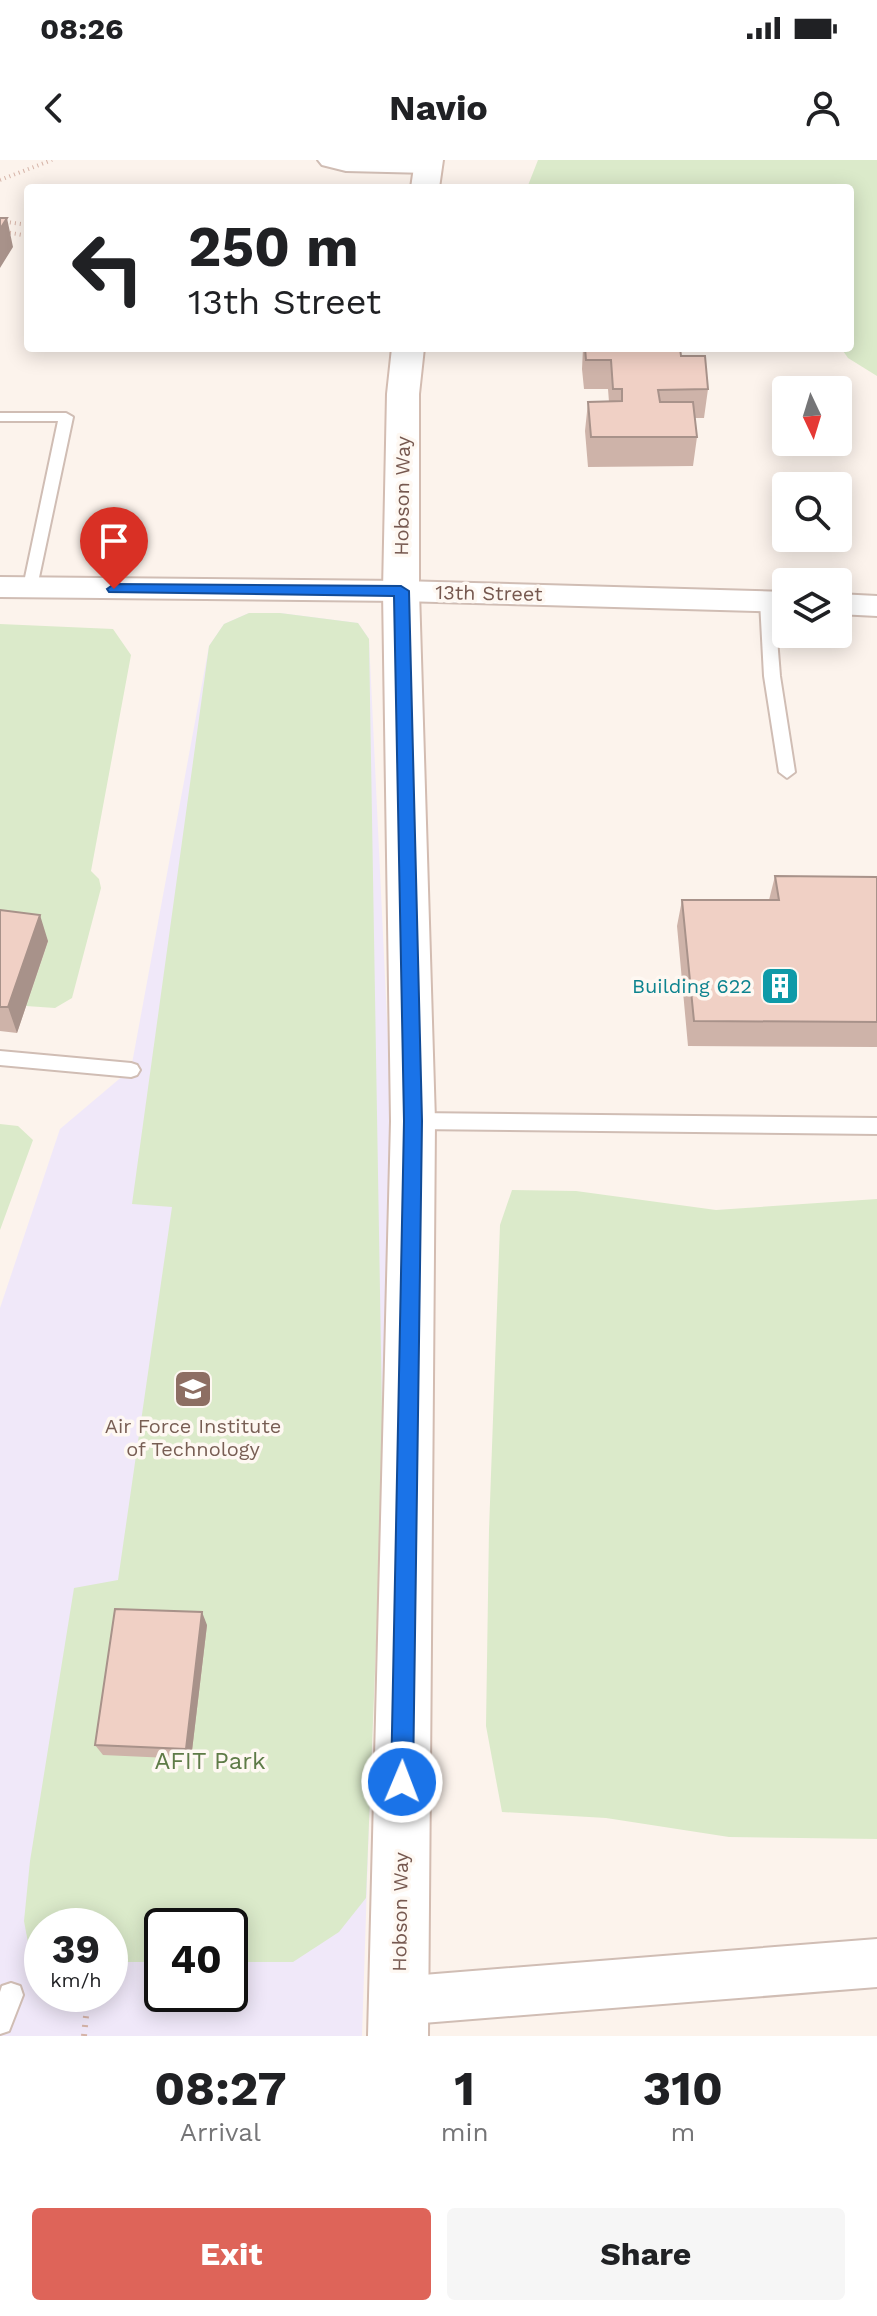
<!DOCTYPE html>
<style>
:root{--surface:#fff;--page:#f6f6f6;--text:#202124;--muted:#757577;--accent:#de6459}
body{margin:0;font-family:"Work Sans",sans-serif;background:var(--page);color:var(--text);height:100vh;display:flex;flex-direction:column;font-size:30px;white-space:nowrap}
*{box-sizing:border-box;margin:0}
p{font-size:26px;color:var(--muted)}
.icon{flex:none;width:44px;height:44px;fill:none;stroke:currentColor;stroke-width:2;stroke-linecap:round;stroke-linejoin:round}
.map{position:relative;height:1876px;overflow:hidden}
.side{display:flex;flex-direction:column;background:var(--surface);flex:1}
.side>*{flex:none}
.guide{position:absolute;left:24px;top:24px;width:830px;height:168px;border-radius:8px;box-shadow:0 4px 20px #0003;background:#fff;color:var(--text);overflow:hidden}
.needle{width:52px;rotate:176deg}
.tools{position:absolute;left:772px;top:216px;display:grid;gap:16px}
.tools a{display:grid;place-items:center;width:80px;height:80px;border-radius:8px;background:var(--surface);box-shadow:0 4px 20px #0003;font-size:40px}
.speed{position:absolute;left:24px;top:1748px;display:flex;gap:16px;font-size:40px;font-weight:700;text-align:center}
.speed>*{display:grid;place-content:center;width:104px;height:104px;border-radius:50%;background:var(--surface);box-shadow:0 4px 20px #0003;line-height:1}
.speed small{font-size:20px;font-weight:400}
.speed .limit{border:4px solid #111;border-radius:12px;background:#fff;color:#111}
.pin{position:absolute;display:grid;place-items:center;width:68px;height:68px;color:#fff;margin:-82px -34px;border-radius:50% 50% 50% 0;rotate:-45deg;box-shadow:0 0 8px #0007}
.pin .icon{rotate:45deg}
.me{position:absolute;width:88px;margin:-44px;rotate:1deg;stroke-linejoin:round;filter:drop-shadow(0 0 6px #0008)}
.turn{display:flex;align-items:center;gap:28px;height:168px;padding:0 32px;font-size:36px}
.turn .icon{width:104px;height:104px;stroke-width:2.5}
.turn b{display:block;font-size:56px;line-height:68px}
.eta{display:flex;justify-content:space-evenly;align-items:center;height:136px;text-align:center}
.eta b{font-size:48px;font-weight:700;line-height:56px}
.action{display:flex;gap:16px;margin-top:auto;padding:16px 32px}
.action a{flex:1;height:92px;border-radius:8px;background:var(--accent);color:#fff;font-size:32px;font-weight:700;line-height:92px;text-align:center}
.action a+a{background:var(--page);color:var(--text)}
.status{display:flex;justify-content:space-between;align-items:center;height:56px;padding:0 40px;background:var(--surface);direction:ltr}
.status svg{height:22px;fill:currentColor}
header{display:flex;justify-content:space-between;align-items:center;height:104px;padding:0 32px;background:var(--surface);font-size:36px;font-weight:700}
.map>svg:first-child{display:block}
.education{fill:#f0e8f9;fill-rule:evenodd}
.green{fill:#dbeaca}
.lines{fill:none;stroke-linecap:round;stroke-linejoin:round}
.lane-casing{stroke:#d0bdb4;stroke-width:4}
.street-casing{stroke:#d0bdb4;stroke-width:4}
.secondary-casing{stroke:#d3bcb1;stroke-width:4}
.path-far1{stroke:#d5b3a7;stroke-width:4;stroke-dasharray:1 4;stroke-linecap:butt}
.path{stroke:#d5b3a7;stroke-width:6;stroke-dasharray:2 7;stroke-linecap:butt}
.lane{fill:#fff;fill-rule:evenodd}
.street{fill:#fff;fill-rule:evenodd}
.secondary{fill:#fff;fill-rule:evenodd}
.wall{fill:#ceb3a9}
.shaded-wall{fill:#a8928a}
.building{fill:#f0d0c5;stroke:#a8928a;stroke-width:2}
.route{fill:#1a73e8;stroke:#114b97;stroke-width:2}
.labels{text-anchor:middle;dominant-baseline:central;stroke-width:7;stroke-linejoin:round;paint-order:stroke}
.street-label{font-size:20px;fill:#76584f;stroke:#fef8f2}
.culture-label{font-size:20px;fill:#0d838f;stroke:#fef8f2;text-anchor:end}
.education-label{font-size:20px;fill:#785e54;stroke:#fef8f2}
.near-park-label{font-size:24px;fill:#5e7b47;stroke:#fef8f2}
</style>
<div class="status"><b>08:26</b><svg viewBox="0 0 49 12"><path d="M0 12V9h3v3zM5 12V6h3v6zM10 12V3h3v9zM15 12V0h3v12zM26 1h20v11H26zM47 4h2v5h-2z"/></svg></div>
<header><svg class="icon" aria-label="back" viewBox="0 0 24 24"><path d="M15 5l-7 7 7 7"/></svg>Navio<svg class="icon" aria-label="person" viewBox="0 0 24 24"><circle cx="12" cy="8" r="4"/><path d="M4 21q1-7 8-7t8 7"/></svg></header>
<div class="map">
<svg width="877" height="1876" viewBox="0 0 877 1876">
<rect width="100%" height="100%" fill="#fcf3ec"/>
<path class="education" d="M249,453H280L358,463L369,479L392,965L362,1876H0V1148L60,969L131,909L209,486L224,464ZM42,1766H110V1834H42ZM162,1766H230V1834H162Z"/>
<path class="green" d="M538,0H877V216L848,198L841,188H850V28H527Z
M249,453H280L358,463L369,479L383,1310L366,1738L339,1772L293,1802H230V1766H162V1802H110V1766H42V1798L29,1788L24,1761L30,1701L74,1428L118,1420L172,1047L132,1044L209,486L224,464Z
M0,464L113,469L131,495L91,711L99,719L101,728L72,838L55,848L26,846L48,781L0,776Z
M0,964L18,966L33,980L0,1070Z
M512,1030L576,1031L716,1050L877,1039V1679L729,1677L606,1658L502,1652L486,1566L489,1370L500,1065Z"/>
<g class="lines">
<defs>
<path id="lane" d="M0,253H66L73,257L37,427L30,432L23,427L58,261H0Z
M767,436L774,441L780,516L795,612L787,618L779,612L764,516L760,441Z
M0,891L131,903L137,905L140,910L137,915L131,917L0,905Z
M413,953L877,958V974L413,969L407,966L404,961L407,956Z
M11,1823L20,1826L23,1835L9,1871L0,1874V1832L2,1826Z"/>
<path id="street" d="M318,0H432L440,6L436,11L428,13L346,11L322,5Z
M0,417L401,421L786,432V452L401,441L0,437Z
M838,434L877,436V456L838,454Z
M877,1779V1827L398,1865L381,1858L374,1841L381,1824L398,1817Z"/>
<path id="secondary" d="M415,0H443L439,28H411Z
M392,188H424L419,234V431L435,961L428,1876H368L391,961L383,431L387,234Z"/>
</defs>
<use href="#lane" class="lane-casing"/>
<use href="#street" class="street-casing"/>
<use href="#secondary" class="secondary-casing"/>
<path class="path-far1" d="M0,20L52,0
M0,61L28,65
M0,71L28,76"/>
<path class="path" d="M84,1876L88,1836"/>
<use href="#lane" class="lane"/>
<use href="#street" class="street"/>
<use href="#secondary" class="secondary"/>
</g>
<path class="wall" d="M583,188H680L681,196L708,229L704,258H695L697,277L693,306L588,307L585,271L588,242H609L608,229H584L582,209Z
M775,716L877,717V887L688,886L677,766L682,740H769Z
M0,750L48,781L17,873L0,871Z
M207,1465L191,1599L103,1595L95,1585Z"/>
<path class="shaded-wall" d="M7,58L13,87L0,108V69Z
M40,755L48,781L17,873L8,847Z
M202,1452L207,1465L191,1599L186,1589Z"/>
<path class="building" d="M0,58H7L0,69Z
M585,188H680L681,196H705L708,229L658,230L660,242H693L697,277H591L588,242L622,241V229H613L611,200H586Z
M775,716L877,717V862L694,861L682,740H779Z
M0,750L40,755L8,847H0Z
M115,1449L202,1452L186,1589L95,1585Z"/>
<path class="route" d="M114,424L401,426L409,431L422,961L413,1622L410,1630L402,1633L394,1630L391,1622L404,961L394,436L109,432L107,429Z"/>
<defs>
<symbol id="building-square" viewBox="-11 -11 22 22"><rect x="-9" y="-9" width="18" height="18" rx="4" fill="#0f9aa8" stroke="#fef8f2"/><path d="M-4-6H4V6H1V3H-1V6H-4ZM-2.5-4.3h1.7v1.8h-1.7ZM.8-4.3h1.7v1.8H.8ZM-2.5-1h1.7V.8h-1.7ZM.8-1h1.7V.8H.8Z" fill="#fff"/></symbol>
<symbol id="university-square" viewBox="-11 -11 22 22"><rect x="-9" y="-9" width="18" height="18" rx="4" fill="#8d6e63" stroke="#fef8f2"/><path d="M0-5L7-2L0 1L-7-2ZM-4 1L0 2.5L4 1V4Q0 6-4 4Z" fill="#fff"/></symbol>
</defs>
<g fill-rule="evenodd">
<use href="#building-square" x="758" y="804" width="44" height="44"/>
<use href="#university-square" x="171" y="1207" width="44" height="44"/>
</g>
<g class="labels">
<g class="street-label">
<text transform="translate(402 336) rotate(-89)">Hobson Way</text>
<text transform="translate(489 433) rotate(1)">13th Street</text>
<text transform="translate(400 1752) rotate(-89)">Hobson Way</text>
</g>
<g class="culture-label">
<text x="752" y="826">Building 622</text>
</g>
<g class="education-label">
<text x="193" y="1266">Air Force Institute<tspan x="193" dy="23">of Technology</tspan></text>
</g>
<g class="near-park-label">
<text x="210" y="1601">AFIT Park</text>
</g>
</g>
</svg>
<div class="tools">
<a><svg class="needle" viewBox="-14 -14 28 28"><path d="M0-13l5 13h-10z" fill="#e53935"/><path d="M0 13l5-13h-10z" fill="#757577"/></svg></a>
<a><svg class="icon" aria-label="search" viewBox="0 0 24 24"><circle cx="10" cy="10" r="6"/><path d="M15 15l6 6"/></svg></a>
<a><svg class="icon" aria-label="layers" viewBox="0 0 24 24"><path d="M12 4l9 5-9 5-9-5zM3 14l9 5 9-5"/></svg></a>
</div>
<div class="speed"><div>39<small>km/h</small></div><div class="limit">40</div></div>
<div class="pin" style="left:114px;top:429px;background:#d93025"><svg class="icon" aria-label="arrive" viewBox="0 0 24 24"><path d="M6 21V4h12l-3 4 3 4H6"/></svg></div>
<svg class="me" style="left:402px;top:1622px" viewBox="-20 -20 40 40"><circle r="17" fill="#1a73e8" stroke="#fff" stroke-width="3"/><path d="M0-11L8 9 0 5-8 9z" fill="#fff"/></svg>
<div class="guide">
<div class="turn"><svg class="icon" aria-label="left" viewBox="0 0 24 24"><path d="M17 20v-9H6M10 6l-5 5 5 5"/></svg><div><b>250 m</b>13th Street</div></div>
</div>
</div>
<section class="side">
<div class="eta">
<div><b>08:27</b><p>Arrival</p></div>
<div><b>1</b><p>min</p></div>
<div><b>310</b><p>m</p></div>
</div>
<div class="action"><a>Exit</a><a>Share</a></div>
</section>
